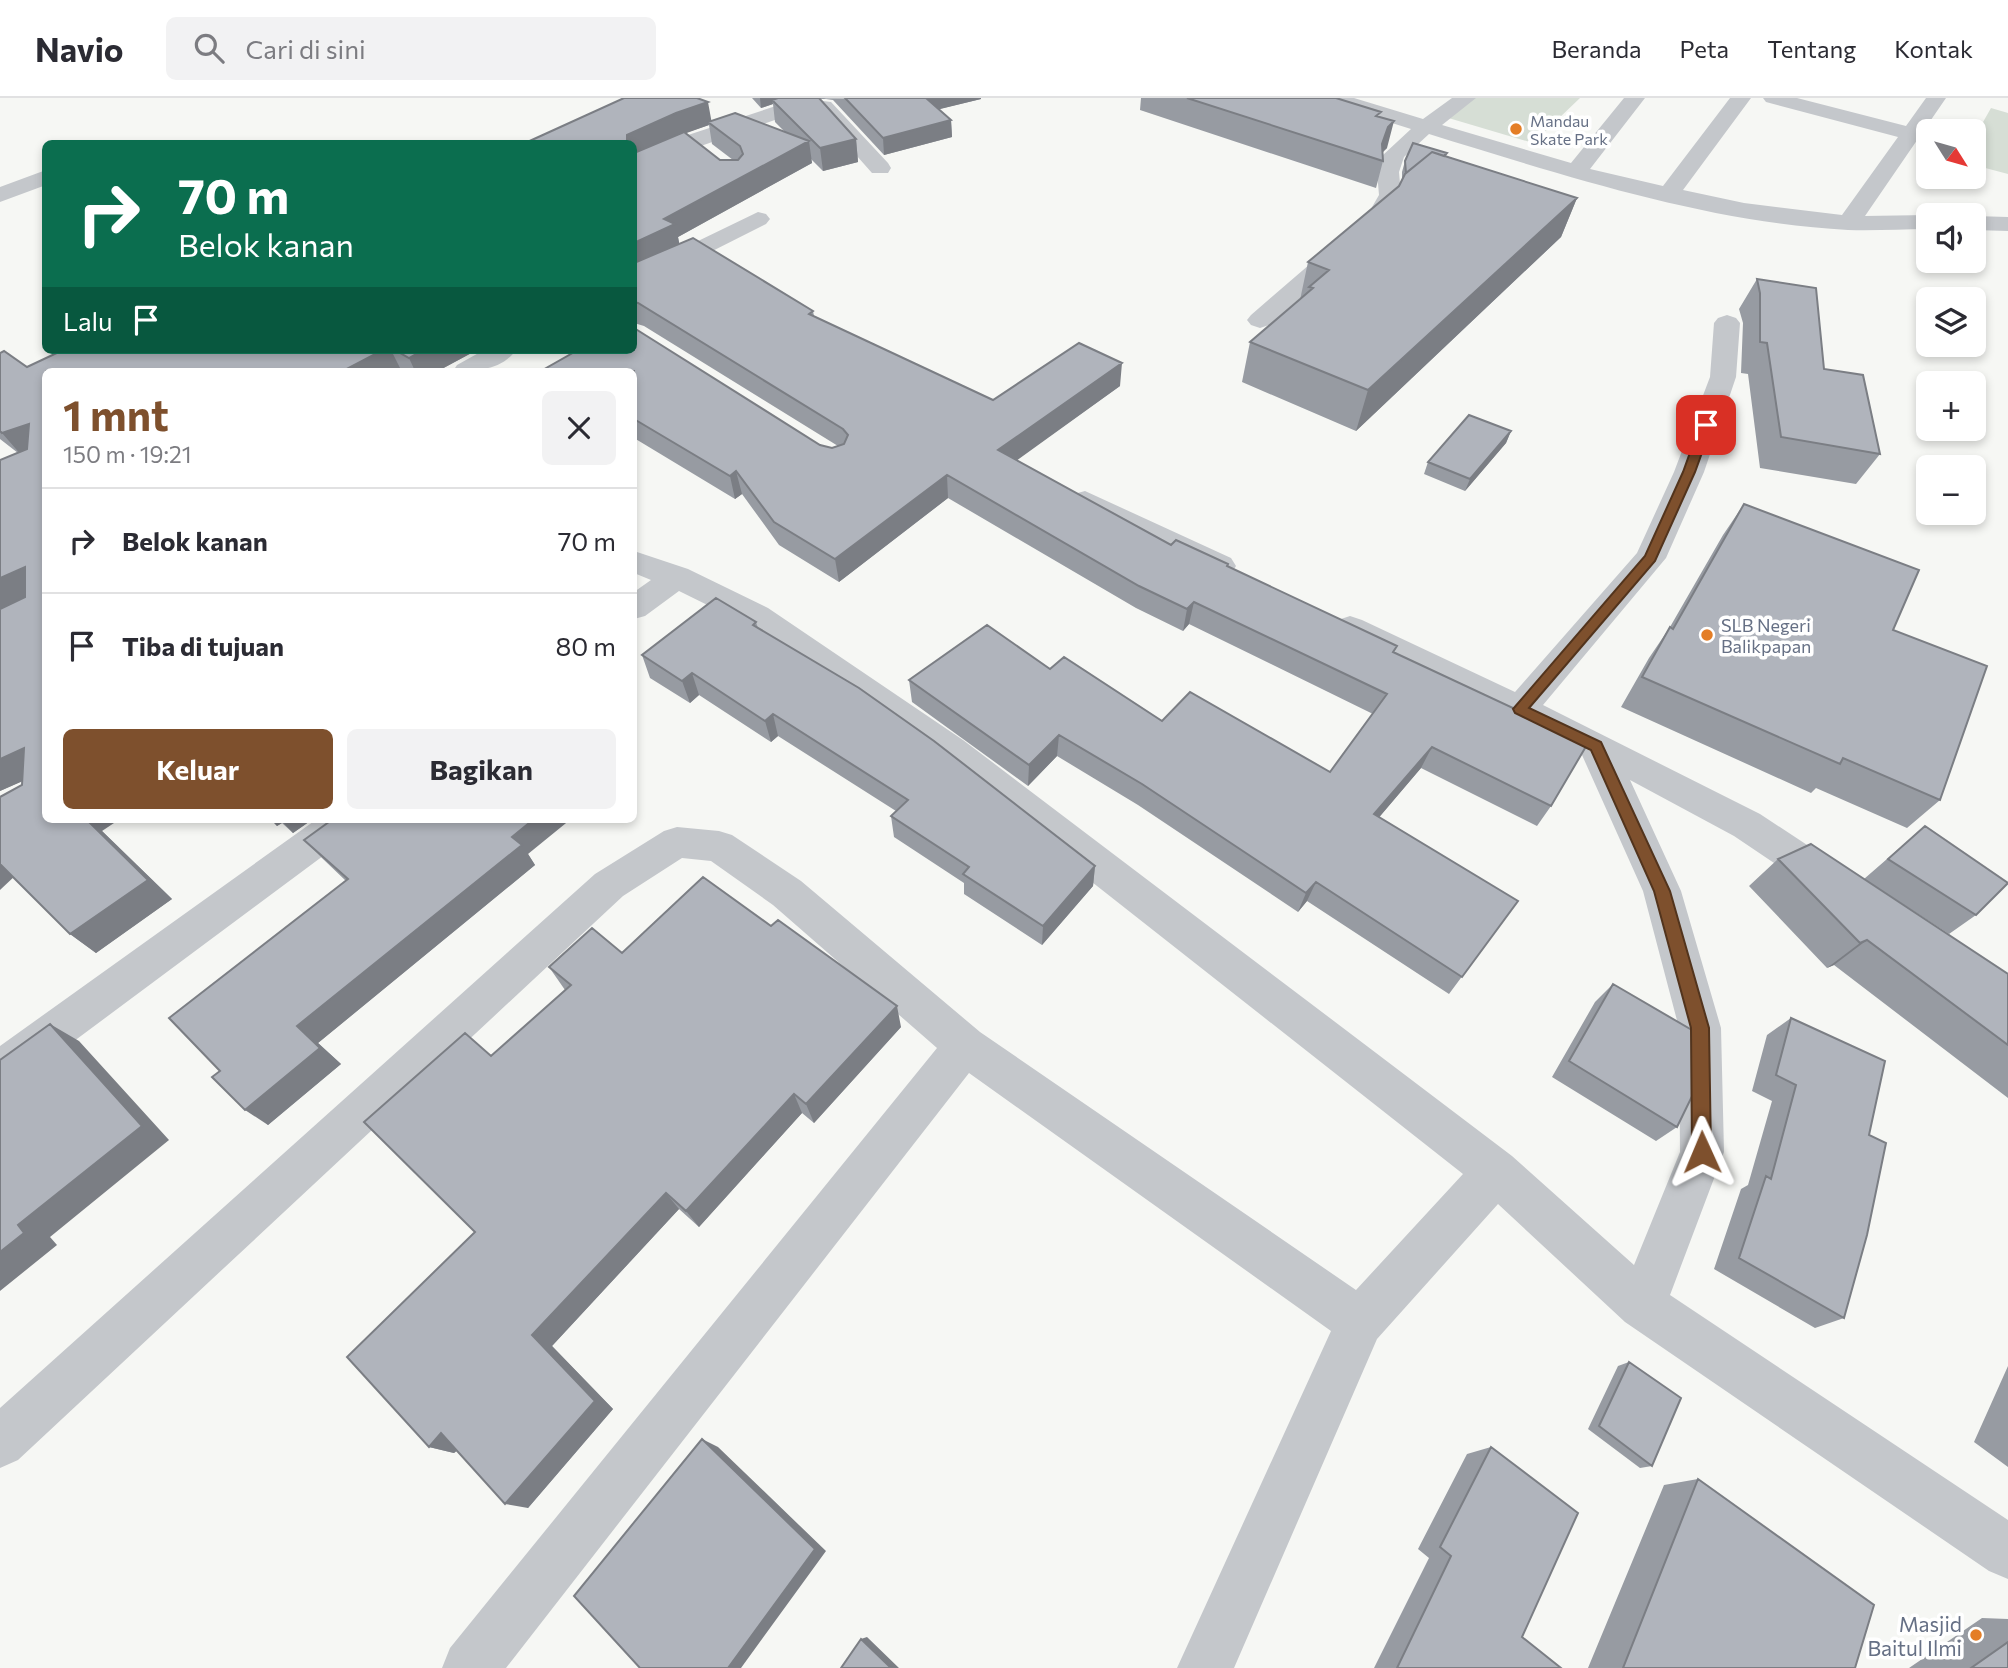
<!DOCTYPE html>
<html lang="id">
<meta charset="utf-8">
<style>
:root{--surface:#fff;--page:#f2f2f3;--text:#2b2b33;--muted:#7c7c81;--line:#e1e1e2;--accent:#7e502d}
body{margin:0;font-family:Commissioner,sans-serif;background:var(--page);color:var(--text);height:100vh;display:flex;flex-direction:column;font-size:26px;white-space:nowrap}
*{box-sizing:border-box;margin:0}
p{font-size:23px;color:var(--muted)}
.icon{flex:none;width:38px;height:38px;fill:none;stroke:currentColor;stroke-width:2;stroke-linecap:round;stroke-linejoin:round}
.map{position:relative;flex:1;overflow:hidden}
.drawer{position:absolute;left:42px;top:270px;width:595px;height:455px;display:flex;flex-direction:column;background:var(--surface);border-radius:10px;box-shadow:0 4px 10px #0003}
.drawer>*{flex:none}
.top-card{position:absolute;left:42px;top:42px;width:595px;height:214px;border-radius:10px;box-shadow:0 4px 10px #0003;background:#0b6e4f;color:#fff;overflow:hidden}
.needle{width:46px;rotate:127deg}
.fabs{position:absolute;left:1916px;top:21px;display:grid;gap:14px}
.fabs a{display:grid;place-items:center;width:70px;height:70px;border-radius:10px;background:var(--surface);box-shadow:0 4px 10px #0003;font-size:35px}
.pin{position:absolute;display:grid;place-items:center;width:60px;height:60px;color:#fff;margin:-30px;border-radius:14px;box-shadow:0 4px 10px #0006}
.me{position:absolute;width:77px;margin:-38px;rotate:359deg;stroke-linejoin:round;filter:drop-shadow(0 0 5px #0008)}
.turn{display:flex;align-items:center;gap:24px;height:147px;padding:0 21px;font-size:32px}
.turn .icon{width:91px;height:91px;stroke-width:2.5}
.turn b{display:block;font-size:49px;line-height:60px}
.then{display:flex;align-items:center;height:66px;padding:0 21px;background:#0003;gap:14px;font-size:26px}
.round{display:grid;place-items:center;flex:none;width:74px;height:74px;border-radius:10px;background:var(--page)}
.headline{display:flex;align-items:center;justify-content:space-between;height:119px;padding:0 21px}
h1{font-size:42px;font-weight:700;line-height:52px;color:var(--accent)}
.cta{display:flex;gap:14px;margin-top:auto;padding:14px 21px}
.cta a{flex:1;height:80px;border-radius:10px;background:var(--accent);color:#fff;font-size:28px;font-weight:700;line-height:80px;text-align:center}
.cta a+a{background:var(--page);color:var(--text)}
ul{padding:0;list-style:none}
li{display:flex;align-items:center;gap:21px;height:105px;padding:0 21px;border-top:2px solid var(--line)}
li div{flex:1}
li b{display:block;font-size:26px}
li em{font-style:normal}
header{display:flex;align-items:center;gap:42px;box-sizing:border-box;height:98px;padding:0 35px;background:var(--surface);border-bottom:2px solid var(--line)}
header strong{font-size:33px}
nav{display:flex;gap:38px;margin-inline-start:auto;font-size:24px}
.search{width:490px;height:63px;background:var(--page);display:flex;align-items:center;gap:18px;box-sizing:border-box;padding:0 24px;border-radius:10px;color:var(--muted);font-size:26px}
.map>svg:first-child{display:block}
.green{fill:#d6ded5}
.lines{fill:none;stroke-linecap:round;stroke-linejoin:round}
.minor{fill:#c4c7cb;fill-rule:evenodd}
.wall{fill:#979ba2;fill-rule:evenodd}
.shaded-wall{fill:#7b7e84}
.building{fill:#b0b4bc;stroke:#7b7e84;stroke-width:2}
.route{fill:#7e502d;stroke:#52341d;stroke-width:2}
.poi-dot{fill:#e47e26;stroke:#fff;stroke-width:2.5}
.labels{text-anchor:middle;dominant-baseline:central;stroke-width:7;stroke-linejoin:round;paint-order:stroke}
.far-poi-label{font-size:16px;fill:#667085;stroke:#fff;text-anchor:start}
.poi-label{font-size:18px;fill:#667085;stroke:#fff;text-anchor:start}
.near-poi-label{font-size:21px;fill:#667085;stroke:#fff;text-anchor:end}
</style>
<header>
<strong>Navio</strong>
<div class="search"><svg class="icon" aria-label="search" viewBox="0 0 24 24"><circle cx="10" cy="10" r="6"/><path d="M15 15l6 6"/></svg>Cari di sini</div>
<nav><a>Beranda</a><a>Peta</a><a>Tentang</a><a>Kontak</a></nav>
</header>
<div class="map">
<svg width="2008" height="1570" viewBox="0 0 2008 1570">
<rect width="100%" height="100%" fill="#f6f7f4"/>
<path class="green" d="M1455,0H1580L1533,45L1435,16Z
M1991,10L2008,15V76L1974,67V40Z"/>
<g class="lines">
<path class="minor" d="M800,0L831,4L888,65L891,70L888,75H872L817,13L806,11L698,49L634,77V62L682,39Z
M1322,0H1354L1423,21L1452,0H1476L1442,27L1571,65L1624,0H1645L1590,71L1663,88L1730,0H1751L1683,92L1744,105L1842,117L1898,39L1766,4L1763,0H1797L1906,28L1926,0H1946L1865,118L1928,117V131C1902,131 1875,133 1848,132C1709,125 1562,77 1429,36L1404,59L1399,74L1401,97L1386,125L1269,227L1260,230L1251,227L1247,222L1251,217L1368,116L1379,97L1377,74L1383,57L1411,31L1325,4Z
M46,72V87L0,104V89Z
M758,114L766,116L770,121L766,126L643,188L634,190V174Z
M1974,118L2008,119V133L1974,132Z
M1727,217L1736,220L1740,225L1736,279L1704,374L1666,460L1543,607L1760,716L1848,774L1853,785L1848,796L1834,801L1820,796L1734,738L1630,682L1681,793L1721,930L1724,1054L1670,1197L2008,1422V1481L1989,1473L1625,1224L1498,1106L1377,1241L1234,1570H1177L1331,1233L969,975L506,1570H442L450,1550L937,950L773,807L711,763L682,760L623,798L18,1362L0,1370V1310L595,776L664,733L677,729L719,733L732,737L801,783L980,934L1356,1192L1463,1076L937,662L746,526L679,493L645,518L634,521V494L651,482L634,475V453L688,471L768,510L963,642L1512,1058L1634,1167L1680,1054L1679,930L1643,793L1582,657L1338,538L1334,530L1338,522L1350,518L1362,522L1515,594L1637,455L1674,374L1710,279L1714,225L1718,220Z
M484,252H516C501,273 476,273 453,273L457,267Z
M1085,393L1231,460L1236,468L1231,476L1220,479L1209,476L1074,410L1070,403L1074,396Z
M317,721H364L358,732L15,987L0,993V948Z"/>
</g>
<path class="wall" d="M752,0L981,1L939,11L951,22L952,39L884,57L833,2L819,0L856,41L858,64L823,73L811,61L812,65L678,139L679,146L813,213L814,218L993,302L1120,288L1016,362L1171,447L1228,466V469L1397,548L1394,555L1551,708L1537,728L1421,670L1379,719L1518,803L1449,896L1307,803L1298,814L1138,707L1057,658L1028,688L912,604L909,582L1050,571L1162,623L1330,674L1373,616L1189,526L1183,533L1136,510L948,400L839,484L779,447L742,396L735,401L634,340V273L820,347L832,350L838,348L644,228L634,225V46L712,23L785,34L775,24L773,6L761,10ZM709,27L712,46L733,62H720L685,35Z
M1141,0H1336L1380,19L1387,50L1382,54L1383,63L1376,90L1140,12Z
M1447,55L1446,58L1577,100L1561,139L1356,333L1242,284L1250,244L1300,202L1308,164L1399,88L1402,82V74L1405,63Z
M1757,181L1824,271L1880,356L1856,386L1760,370L1748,276L1741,275L1743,225L1739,211Z
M63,252H477L438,273H402L401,272L399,273H46L102,733L172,801L96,855L70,836L22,687V683L0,693V362L18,355L0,341V255L27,269Z
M1511,333L1506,345L1465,393L1424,376L1428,364Z
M1744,406L1893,532L1940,702L1907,730L1816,690L1811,695L1621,609L1649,560L1670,529L1723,437Z
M756,524L758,530L1095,768L1093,788L1042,847L964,796V785L894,739L891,718L896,713L778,638L771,644L699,597L690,605L650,580L642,557Z
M270,721H313L293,735L282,725L277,728Z
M1925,728L1976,817L1949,836L1864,781Z
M304,742L528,756L535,767L318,945L341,966L268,1027L220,973L346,783L323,761Z
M1778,761L2008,876V1000L1834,867L1827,870L1749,788Z
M622,855L901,929L814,1025L802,1015L699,1129L679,1111L552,1248L613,1311L528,1410L457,1353L454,1355L429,1349L475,1134L491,958L565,892L549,869Z
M1613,886L1677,1029L1656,1043L1552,979L1595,904Z
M1791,920L1869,1037L1844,1220L1815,1230L1714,1171L1741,1091L1748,1087L1772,1003L1752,993L1767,937Z
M1629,1264L1652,1368L1640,1370L1588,1331L1618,1268Z
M2008,1268V1369L1974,1344Z
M1491,1349L1522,1539L1561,1570H1374L1429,1460L1418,1451L1467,1356Z
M1698,1381L1855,1570H1588L1664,1387Z
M1982,1520L2008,1521V1570H1909Z"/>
<path class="shaded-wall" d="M760,0H792L772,2L773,6L761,10Z
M923,0H981V1L924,15Z
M708,4L712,26L708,24L709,27L681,37L634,59V46H627V37L676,15Z
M951,22L952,39L884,57L883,40Z
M1394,23L1387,50L1381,56L1382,46L1388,29Z
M856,41L858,64L823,73L820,50Z
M809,43L812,65L678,139L680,149L634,171V145L664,121Z
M1577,100L1561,139L1356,333L1368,292Z
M383,252H391L401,272L399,273H343Z
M423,252H477L438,273H415L409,260Z
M1122,265L1120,288L998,376V352Z
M29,326L46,346L22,358L2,335Z
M1511,333L1506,345L1465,393L1470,381Z
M736,373L742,396L735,401L730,378Z
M947,377L948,400L839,484L835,461Z
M25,469L46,490L0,512V480Z
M1194,504L1189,526L1183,533L1187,511Z
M692,575L699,597L690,605L682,583Z
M773,616L778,638L771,644L765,623Z
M1059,637L1057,658L1028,688L1029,667Z
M1432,649L1421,670L1365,736L1374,716Z
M24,650L46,673L0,693V661Z
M86,721H120L102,733L172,801L96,855L70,836Z
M271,721H278L282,725L277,728Z
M280,721H313L293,735Z
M534,721H571L528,756L535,767L318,945L341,966L268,1027L245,1012L297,928L512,739Z
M0,763L17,776L0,792Z
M1095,768L1093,788L1042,847L1043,828Z
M1316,784L1307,803L1298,814L1306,795Z
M1867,842L1834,867L1827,870L1860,845Z
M897,908L901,929L814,1025L806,1006Z
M50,926L79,943L169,1042L50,1139L57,1147L0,1193V1154L18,1127Z
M794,996L802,1015L699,1129L686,1113Z
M666,1095L679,1111L552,1248L613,1311L528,1410L505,1406L532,1237Z
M441,1335L466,1343L454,1355L429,1349Z
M702,1341L718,1349L826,1453L741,1570H728Z
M867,1539L899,1570H891L861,1541Z"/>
<path class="building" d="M624,0H697L708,4L676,15L627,37V46H523Z
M778,0H819L856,41L820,50L772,2Z
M845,0H926L951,22L883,40Z
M1187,0H1336L1381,14L1376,18L1394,23L1388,29L1382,46L1383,63Z
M735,15L809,43L664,121L675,126L634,145V55L684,34L720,62H738L743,56L740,48L708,24Z
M1413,45L1447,55L1444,58L1432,54L1406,75L1405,63Z
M1432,54L1577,100L1368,292L1250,244L1313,190L1309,189L1329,172L1308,164L1399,88L1405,76Z
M693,140L813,213L809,216L993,302L1079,245L1122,265L998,352L1171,447L1176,442L1228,466L1227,468L1397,548L1393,554L1588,645L1551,708L1432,649L1374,716L1518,803L1462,879L1316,784L1306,795L1142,686L1059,637L1029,667L909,582L987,527L1050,571L1064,559L1162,623L1190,594L1330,674L1387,596L1194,504L1187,511L1139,488L947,377L835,461L774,424L736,373L730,378L634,321V273H541L578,252H634V230L820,347L832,350L844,346L848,337L843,331L638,205L634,204V165Z
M1757,181L1816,190L1824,271L1863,277L1880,356L1781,339L1767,245L1760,244V195Z
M63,252H383L343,273H46V721H86L148,782L70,836L0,766V699L22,687L24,650L0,661V511L25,499V469L0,480V362L27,351L29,326L2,335L0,333V255L4,253L27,269Z
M395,252H423L409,260Z
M1469,317L1511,333L1470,381L1428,364Z
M1744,406L1919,472L1893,532L1987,568L1940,702L1843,660L1840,666L1642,579L1670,529L1673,531Z
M716,500L756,524L753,527L859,590L934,643L1095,768L1043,828L963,776L969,769L891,718L908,702L773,616L765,623L692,575L682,583L642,557Z
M333,721H534L512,739L522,747L297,928L320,950L245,1012L212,979L220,973L169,920L348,781L304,742Z
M1925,728L2008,785L1976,817L1888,761Z
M1811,746L2008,876V947L1867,842L1860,845L1778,761Z
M703,779L771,828L778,822L897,908L806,1006L794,996L686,1113L666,1095L532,1237L595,1303L505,1406L441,1335L429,1349L347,1259L475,1134L364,1024L465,935L491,958L571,887L549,869L592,830L622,855Z
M1613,886L1697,935L1698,986L1677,1029L1569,963Z
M1791,920L1885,963L1869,1037L1886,1045L1867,1137L1844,1220L1739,1160L1766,1078L1771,1081L1796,987L1776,977Z
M50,926L142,1028L18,1127L24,1135L0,1154V962Z
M1629,1264L1681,1300L1652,1368L1599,1328Z
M702,1341L815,1451L728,1570H640L574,1498Z
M1491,1349L1578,1415L1522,1539L1561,1570H1397L1451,1458L1440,1449Z
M1698,1381L1874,1507L1855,1570H1623Z
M861,1541L891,1570H841Z
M2008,1544V1570H1971Z"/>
<path class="route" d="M1706,323L1712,327L1695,374L1655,463L1529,610L1601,644L1670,793L1709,930L1711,1054L1708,1060L1702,1063L1695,1060L1692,1054L1691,930L1654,793L1591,652L1515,615L1513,611L1645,458L1683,374L1700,327Z"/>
<g class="poi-dot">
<circle cx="1516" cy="31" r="7"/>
<circle cx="1707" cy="537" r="7"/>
<circle cx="1976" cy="1537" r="7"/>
</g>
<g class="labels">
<g class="far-poi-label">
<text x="1530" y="22">Mandau<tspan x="1530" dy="18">Skate Park</tspan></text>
</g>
<g class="poi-label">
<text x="1721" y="527">SLB Negeri<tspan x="1721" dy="21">Balikpapan</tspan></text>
</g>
<g class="near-poi-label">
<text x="1962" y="1525">Masjid<tspan x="1962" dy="24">Baitul Ilmi</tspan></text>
</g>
</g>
</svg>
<div class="fabs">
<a><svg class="needle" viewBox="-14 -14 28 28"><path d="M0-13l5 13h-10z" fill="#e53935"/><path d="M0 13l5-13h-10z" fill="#7c7c81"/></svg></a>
<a><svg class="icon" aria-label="sound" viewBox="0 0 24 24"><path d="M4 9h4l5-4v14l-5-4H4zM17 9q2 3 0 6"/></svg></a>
<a><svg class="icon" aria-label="layers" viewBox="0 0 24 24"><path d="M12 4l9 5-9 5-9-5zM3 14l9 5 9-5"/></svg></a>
<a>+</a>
<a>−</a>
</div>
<div class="pin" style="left:1706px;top:327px;background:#d93025"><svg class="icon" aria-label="arrive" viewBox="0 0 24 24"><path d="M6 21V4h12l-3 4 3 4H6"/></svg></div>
<svg class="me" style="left:1702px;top:1054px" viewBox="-20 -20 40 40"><path d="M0-17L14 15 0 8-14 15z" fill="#7e502d" stroke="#fff" stroke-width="4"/></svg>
<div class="top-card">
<div class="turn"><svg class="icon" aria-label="right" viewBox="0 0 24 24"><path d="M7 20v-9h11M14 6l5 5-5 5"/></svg><div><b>70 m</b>Belok kanan</div></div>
<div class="then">Lalu<svg class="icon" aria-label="arrive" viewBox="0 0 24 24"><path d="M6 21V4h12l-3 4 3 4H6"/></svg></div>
</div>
<section class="drawer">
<div class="headline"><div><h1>1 mnt</h1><p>150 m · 19:21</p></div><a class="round"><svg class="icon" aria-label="close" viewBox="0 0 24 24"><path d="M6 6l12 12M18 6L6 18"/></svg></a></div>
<ul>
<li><svg class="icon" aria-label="right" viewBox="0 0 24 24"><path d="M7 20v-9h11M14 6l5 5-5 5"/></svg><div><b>Belok kanan</b></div><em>70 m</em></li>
<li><svg class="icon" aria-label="arrive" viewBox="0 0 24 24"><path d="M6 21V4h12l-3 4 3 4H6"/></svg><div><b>Tiba di tujuan</b></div><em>80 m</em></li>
</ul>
<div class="cta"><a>Keluar</a><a>Bagikan</a></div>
</section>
</div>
